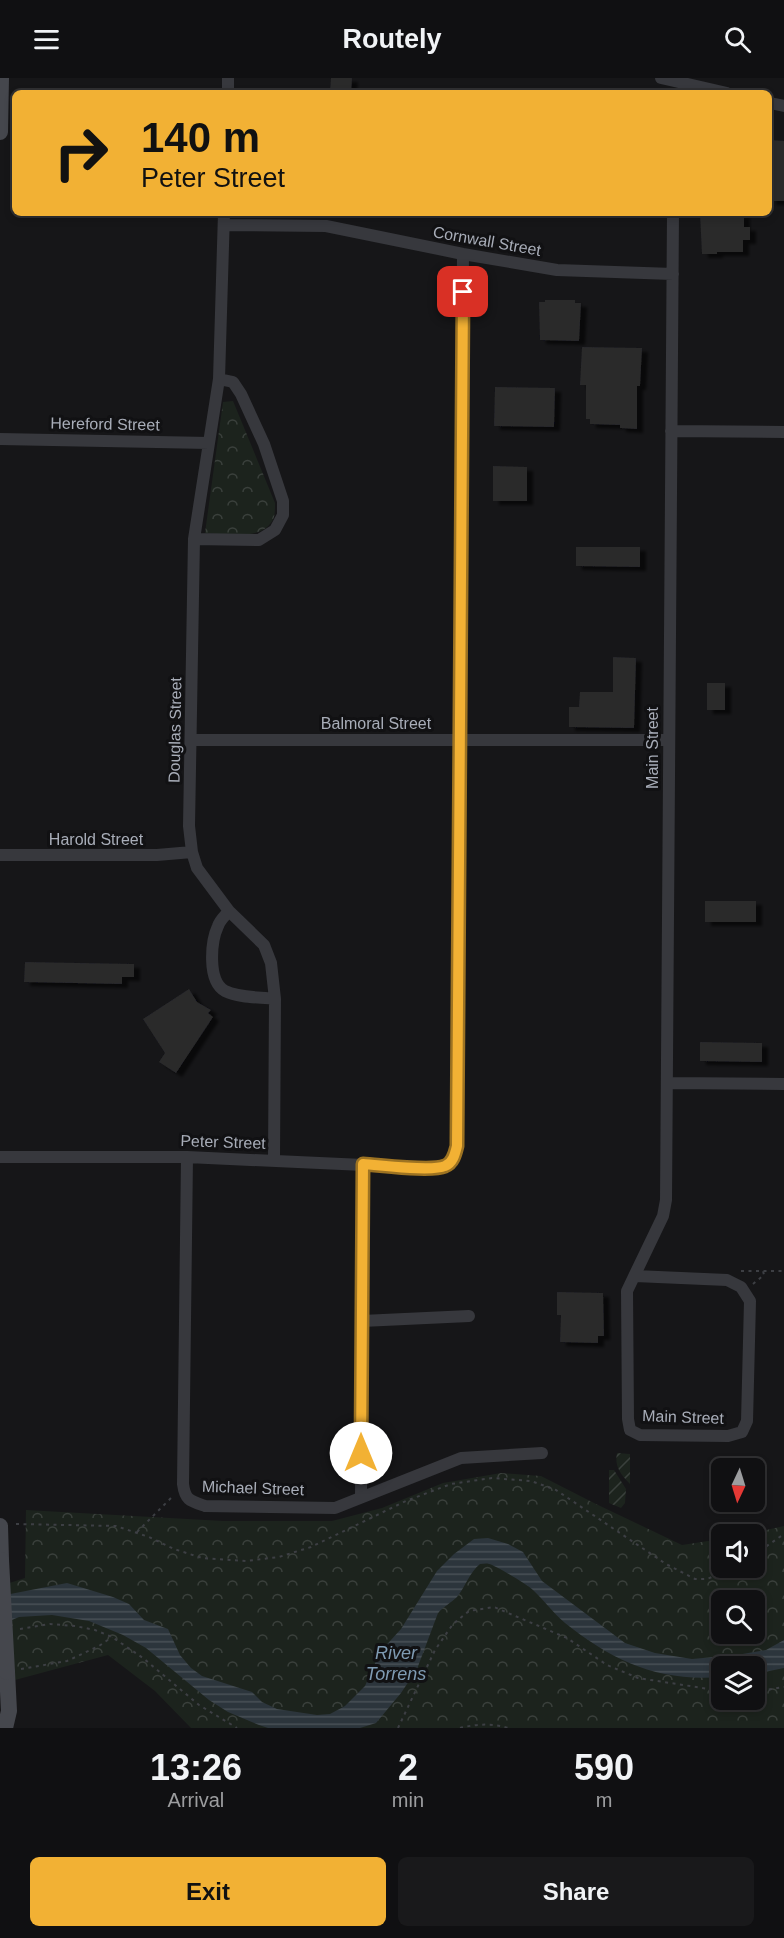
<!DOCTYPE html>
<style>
:root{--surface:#101012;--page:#19191b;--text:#f1f3f6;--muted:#9c9d9f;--line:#303032;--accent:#f2b134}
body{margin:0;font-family:Helvetica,sans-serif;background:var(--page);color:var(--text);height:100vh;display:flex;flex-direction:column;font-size:22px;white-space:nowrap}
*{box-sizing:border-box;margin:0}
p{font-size:20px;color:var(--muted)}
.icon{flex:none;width:33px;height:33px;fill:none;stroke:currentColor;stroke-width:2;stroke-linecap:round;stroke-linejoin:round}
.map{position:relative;height:1650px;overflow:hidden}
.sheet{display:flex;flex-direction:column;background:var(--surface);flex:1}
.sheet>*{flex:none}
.guide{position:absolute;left:12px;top:12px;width:760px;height:126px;border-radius:9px;box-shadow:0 3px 9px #0003,0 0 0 2px var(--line);background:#f2b134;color:#111;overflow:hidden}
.needle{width:39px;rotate:184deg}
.tools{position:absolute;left:711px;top:1380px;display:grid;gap:12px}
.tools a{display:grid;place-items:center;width:54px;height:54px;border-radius:9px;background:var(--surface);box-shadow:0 3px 9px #0003,0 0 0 2px var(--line);font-size:30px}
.pin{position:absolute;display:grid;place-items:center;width:51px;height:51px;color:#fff;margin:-26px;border-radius:12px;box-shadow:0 3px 9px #0006}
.me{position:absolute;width:66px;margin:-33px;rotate:0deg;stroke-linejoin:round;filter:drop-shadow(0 0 4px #0008)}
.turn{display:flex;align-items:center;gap:21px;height:126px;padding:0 30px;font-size:27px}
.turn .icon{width:78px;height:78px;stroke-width:2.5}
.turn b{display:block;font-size:42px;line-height:51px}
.eta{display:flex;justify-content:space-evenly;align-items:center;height:102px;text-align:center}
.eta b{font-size:36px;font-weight:700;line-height:42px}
.action{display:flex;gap:12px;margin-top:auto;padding:12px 30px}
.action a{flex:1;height:69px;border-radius:9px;background:var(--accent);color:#111;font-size:24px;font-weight:700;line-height:69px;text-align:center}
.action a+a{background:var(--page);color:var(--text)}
header{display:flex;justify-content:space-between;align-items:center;height:78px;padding:0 30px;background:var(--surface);font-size:27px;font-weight:700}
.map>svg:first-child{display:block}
.park{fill:url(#park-crowns);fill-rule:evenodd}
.garden{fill:url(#garden-furrows)}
.water{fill:url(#water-rules)}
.building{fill:#29292c;filter:url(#shadow)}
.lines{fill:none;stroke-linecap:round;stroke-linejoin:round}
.path{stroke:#3d3f44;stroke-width:2;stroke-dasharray:3 4.5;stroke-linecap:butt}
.street{stroke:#37383d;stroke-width:12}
.secondary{stroke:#45474d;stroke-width:16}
.secondary-bridge{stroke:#45474d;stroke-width:16}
.route-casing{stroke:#9d7322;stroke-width:15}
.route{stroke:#f2b134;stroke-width:10}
.labels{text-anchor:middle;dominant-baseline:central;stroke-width:6;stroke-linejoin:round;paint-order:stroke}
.street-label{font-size:16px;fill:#a8adb8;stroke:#111113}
.water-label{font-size:18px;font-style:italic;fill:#7f9bb3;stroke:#111113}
</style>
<header><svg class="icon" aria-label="menu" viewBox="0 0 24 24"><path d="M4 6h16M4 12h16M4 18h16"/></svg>Routely<svg class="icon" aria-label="search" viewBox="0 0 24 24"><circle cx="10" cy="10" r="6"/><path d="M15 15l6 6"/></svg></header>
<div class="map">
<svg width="784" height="1650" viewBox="0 0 784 1650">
<defs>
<pattern id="park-crowns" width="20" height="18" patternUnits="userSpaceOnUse" patternTransform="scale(1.5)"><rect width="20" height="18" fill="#1c231d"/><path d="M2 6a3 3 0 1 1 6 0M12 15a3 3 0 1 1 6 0" fill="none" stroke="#3a403c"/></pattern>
<pattern id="garden-furrows" width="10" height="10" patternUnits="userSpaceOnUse" patternTransform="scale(1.5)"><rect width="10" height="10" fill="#1c231d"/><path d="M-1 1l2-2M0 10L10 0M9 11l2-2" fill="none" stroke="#3a403c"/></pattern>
<pattern id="water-rules" width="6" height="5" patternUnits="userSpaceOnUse" patternTransform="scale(1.5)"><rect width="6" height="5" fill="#2c353c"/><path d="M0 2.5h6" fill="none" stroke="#485056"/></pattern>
<filter id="shadow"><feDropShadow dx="6" dy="4" stdDeviation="1.5" flood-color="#0009"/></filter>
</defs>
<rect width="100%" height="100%" fill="#161618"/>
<path class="park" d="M233,323L275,425C275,429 275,435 274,439C265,464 225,456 205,455L223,324Z
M501,1395L541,1398L596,1426L682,1467L721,1461L722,1490H754V1456H748L784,1448V1650H191L155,1613L108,1577L0,1606V1508L25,1500L26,1432L223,1443H332L382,1430L443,1405ZM722,1522H754V1556H722ZM722,1588H754V1622H722Z"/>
<path class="garden" d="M617,1375L630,1376V1406C621,1397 614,1388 617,1375Z
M609,1392H614L626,1411L625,1425L621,1430L609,1425Z"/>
<path class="water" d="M488,1460L508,1466L523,1474L542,1503L625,1565L655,1575L692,1581L737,1577L766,1572L784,1562V1590L755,1596L754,1588H722L721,1599C658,1604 613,1583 565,1545C553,1535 544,1522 533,1512C528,1507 495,1487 489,1486C486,1485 483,1486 480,1486C469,1495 466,1508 457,1519C451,1525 444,1528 438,1535L417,1591L401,1615L376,1645L360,1650H268L259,1647L228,1634L209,1622L146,1570L123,1557L89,1543L52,1537L19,1539L0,1547V1518L67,1505L113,1519L129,1526L144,1542L168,1551L180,1577L191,1590L202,1598L252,1614L262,1624L277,1631L317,1637L330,1636L345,1628L365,1608L380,1574L401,1551L437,1493L454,1476L474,1461Z"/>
<path class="building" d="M331,0H352L351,15H330Z
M770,62L784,63V123H770Z
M700,135H744V149H750V162H743V174H717V176H702Z
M545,222H575V225H581L579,263L540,262L539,224H545Z
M582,269L642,270L640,308H637V351L620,350V347L590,346V341H586V307H580Z
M495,309L555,310L554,349L494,348Z
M493,388L527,389V423H493Z
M576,469H640V489L576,488Z
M613,579L636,580L634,650L569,649V629H579L580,614H613Z
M707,605H725V632H707Z
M705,823H756V844H705Z
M25,884L134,886V899H122V906L24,904Z
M189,911L197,924L211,932L208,935L213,939L176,995L159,984L165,975L143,941Z
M700,964L762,965V984L700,983Z
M557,1214L603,1215L604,1258H598V1265L560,1264L561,1237H557Z"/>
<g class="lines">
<path class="path" d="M741,1193H784
M753,1206L764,1197L763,1193
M16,1446L116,1448L149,1459L174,1471L202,1480L246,1483L279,1479L311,1469L406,1423L451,1406L492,1400L531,1403L556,1412L666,1486L695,1501H707L735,1490
M137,1454L171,1420
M754,1477L784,1456
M20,1551L50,1546L75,1548L95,1552L112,1559L143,1580L199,1627L237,1650
M21,1591L67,1583L99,1568L112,1559
M754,1614L784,1609
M398,1650L435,1572L453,1546L469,1533L494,1529L567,1560L607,1587L638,1600L722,1613
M460,1650C476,1646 492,1645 508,1650"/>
<path class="street" d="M661,0L727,15
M228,15V0
M770,25L784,28
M224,135L219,301L194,461L189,748L192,774L197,790L229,833L264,867L271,885L275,921L274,1082
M224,147L326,148L463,176L557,192L673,196
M671,353L784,354
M0,361L209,365
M194,461L259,462L275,452L283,437V423L264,366L241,316L233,304L219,301
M191,662H669
M0,777H157L192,774
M229,833C225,838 220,842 218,848C211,863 207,903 225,913C240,920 259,919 275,921
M667,1005L784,1006
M0,1079H187L429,1090C447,1088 452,1087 457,1068L463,176
M187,1079L183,1406C185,1422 190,1423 205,1428L335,1430L461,1380L542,1375
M635,1198L727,1202L741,1209L750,1223L747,1343L742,1354L728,1358L640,1357L630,1352L628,1341L627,1213L663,1138L666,1122L673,135
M362,1243L469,1238
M361,1419L363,1086"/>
<path class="secondary" d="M0,54L1,0
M0,1448L1,1482
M5,1650L9,1633L7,1594"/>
<path class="secondary-bridge" d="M1,1482L7,1594"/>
</g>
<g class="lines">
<defs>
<path id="route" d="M361,1375L363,1086C381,1087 431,1094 445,1088C453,1085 455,1076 457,1068L463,214"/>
</defs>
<use href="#route" class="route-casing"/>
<use href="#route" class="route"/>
</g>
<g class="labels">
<g class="street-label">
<text transform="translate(487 163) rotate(10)">Cornwall Street</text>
<text transform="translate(105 346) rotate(1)">Hereford Street</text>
<text x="376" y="645">Balmoral Street</text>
<text transform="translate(175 652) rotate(-89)">Douglas Street</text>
<text transform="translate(652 670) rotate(-90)">Main Street</text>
<text x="96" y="761">Harold Street</text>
<text transform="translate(223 1064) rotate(2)">Peter Street</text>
<text transform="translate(683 1339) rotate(2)">Main Street</text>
<text transform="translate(253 1410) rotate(2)">Michael Street</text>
</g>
<g class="water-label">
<text x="396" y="1575">River<tspan x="396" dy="21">Torrens</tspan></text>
</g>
</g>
</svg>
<div class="tools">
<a><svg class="needle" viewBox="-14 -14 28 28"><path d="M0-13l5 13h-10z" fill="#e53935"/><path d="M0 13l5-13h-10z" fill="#9c9d9f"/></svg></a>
<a><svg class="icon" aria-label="sound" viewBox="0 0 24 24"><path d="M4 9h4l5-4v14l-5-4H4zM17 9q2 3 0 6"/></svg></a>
<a><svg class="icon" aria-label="search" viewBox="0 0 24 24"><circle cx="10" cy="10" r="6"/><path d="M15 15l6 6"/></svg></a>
<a><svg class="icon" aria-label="layers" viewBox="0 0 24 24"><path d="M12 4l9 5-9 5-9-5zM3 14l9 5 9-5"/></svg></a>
</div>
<div class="pin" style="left:463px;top:214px;background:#d93025"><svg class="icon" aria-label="arrive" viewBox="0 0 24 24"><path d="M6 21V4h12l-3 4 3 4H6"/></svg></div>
<svg class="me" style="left:361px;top:1375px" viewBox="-20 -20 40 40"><circle r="19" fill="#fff"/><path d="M0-13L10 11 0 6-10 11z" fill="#f2b134"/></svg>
<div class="guide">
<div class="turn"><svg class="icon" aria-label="right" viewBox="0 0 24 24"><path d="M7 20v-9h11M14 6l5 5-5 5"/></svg><div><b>140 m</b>Peter Street</div></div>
</div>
</div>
<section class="sheet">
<div class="eta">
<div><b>13:26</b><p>Arrival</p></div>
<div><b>2</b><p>min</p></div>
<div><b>590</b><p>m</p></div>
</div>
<div class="action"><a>Exit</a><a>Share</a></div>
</section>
